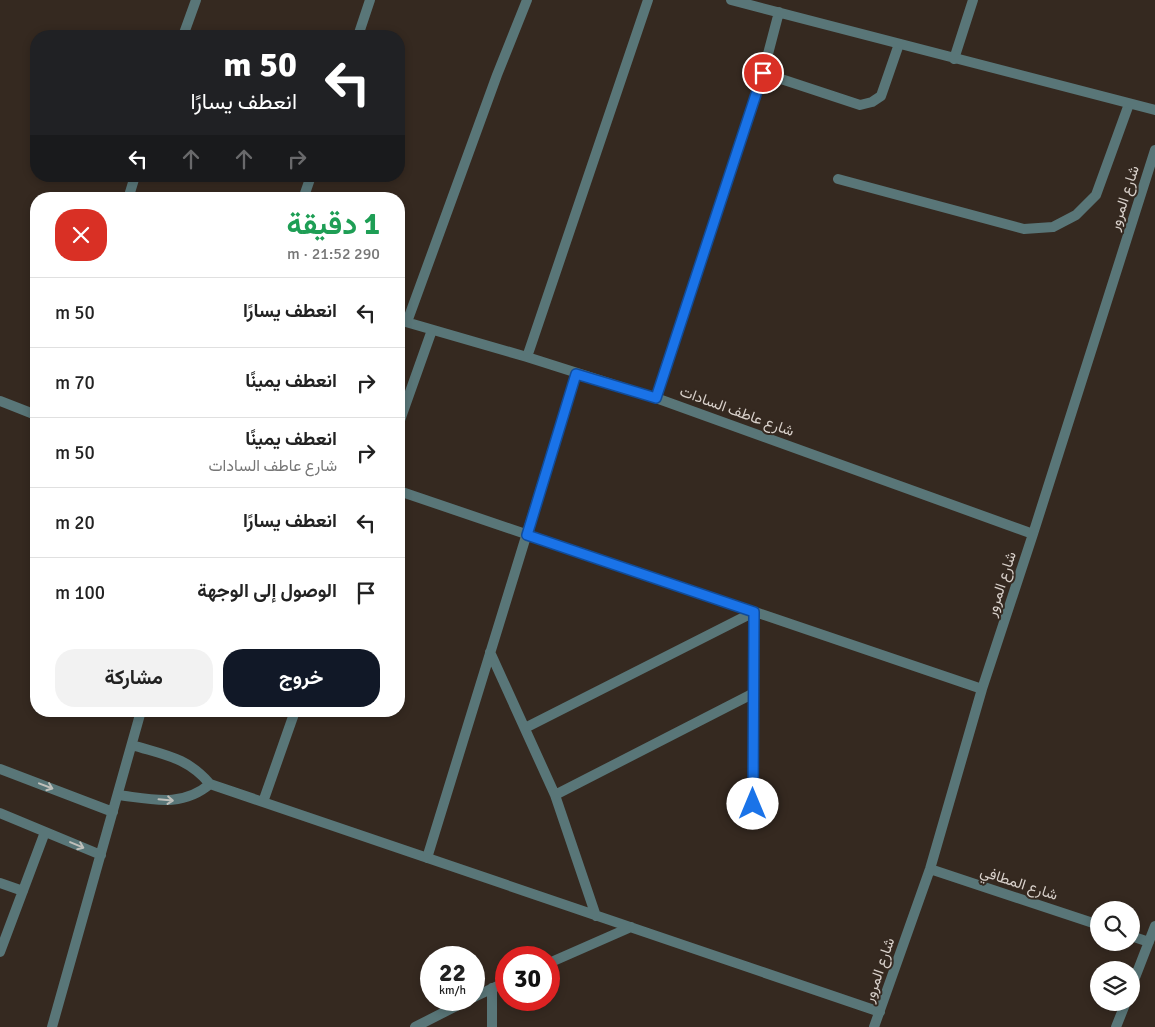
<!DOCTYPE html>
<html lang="ar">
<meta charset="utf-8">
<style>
:root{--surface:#fff;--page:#f2f2f2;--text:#222;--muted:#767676;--line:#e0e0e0;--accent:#111827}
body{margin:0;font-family:Signika,Vazirmatn,sans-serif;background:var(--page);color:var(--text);direction:rtl;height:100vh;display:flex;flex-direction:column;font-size:19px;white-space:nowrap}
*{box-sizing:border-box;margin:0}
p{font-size:16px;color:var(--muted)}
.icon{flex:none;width:28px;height:28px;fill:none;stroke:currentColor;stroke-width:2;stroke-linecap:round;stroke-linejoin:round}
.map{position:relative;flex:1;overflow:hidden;direction:ltr}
.sheet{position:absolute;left:30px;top:192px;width:375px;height:525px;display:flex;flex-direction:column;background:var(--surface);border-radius:20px;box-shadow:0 2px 8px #0003;direction:rtl}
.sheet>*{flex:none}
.hud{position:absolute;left:30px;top:30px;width:375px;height:152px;border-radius:20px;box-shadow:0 2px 8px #0003;direction:rtl;background:#202124;color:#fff;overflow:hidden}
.buttons{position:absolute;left:1090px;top:901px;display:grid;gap:10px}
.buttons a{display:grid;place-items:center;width:50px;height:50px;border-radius:50%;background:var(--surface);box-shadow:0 2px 8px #0003;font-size:25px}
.speed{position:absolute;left:420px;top:946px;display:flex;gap:10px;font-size:25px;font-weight:700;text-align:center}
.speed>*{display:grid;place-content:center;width:65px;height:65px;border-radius:50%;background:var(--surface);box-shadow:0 2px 8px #0003;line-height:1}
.speed small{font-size:12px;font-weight:400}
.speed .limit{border:8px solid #d22;background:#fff;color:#111}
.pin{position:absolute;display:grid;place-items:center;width:42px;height:42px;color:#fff;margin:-21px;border:2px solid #fff;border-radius:50%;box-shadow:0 1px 5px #0007}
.me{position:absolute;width:55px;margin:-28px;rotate:0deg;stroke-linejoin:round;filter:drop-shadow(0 0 4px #0008)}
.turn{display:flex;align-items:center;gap:18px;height:105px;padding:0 25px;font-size:22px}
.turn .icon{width:65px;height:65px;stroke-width:2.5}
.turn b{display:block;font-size:35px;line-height:42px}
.lanes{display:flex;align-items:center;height:48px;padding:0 25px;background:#0003;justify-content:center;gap:25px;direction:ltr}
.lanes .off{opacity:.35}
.round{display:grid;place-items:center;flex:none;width:52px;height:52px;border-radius:20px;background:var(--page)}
.overview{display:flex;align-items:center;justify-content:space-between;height:85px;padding:0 25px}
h1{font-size:30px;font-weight:700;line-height:38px;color:#1e9e55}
.cta{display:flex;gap:10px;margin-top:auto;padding:10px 25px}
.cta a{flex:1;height:58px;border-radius:20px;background:var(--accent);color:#fff;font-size:20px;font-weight:700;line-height:58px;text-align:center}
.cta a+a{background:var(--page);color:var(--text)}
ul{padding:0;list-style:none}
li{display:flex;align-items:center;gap:15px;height:70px;padding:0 25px;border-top:1px solid var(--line)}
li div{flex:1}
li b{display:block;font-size:19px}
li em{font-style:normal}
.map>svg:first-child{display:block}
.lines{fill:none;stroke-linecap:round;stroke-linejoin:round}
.lane{stroke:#597678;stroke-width:10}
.street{stroke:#597678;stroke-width:10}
.oneway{stroke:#bfbfba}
.route-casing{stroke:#114b97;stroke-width:12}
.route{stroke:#1a73e8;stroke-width:9}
.labels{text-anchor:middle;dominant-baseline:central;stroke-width:4;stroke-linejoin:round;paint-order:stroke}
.street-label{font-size:15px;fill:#d9d1cb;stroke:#352920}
</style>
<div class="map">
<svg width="1155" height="1027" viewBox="0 0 1155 1027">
<rect width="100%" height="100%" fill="#352920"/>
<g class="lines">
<path class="lane" d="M763,73L860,105L872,102L881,96L899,44
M838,179L1024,229L1053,227L1076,215L1096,195L1129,104"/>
<path class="street" d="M731,0L1155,110
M183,36L196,0
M358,36L370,0
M954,59L973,0
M128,199L135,176
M303,199L311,176
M399,320L527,357L656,398L1033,534
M407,322L497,75L527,0
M527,357L648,0
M656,398L763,73L779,12
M0,401L36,415
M399,423L432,330
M399,491L982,689
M490,652L555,795L596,916
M525,728L754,612L753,804
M132,745C164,755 187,757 210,784L880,1012
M0,769L113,812
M118,795C151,799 182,808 210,784
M555,795L754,693
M263,802L295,711
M0,813L101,855
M427,858L576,374
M930,869L1099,925
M0,883L23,891
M1131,936L1149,942
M0,952L45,832
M549,963L631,927
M492,988V1027
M1131,988L1155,926
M474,997L506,982
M52,1027L141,711
M415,1027L468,1000
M874,1027L930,869L982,689L1033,534L1155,150
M1116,1027L1126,1002"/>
</g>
<defs><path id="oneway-shaft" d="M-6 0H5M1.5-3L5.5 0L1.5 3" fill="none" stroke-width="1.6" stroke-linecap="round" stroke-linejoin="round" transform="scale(1.25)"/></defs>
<g class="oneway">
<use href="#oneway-shaft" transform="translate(46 786) rotate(21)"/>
<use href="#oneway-shaft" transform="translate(166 800) rotate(5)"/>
<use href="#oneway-shaft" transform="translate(77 845) rotate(23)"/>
</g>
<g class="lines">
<defs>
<path id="route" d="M753,804L754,612L527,535L576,374L656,398L763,73"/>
</defs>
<use href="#route" class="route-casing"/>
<use href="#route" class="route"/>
</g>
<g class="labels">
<g class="street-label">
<text transform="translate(1124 198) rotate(-72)">شارع المرور</text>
<text transform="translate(737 411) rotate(20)">شارع عاطف السادات</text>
<text transform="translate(1001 584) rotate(-72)">شارع المرور</text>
<text transform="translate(1019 883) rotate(18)">شارع المطافي</text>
<text transform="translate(879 970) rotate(-71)">شارع المرور</text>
</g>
</g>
</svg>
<div class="buttons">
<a><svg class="icon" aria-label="search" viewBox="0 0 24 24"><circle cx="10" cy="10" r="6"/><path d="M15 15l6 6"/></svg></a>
<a><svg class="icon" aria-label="layers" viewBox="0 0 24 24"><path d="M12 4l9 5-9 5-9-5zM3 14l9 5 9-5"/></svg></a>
</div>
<div class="speed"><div>22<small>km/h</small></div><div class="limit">30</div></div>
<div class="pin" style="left:763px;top:73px;background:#d93025"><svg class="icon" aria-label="arrive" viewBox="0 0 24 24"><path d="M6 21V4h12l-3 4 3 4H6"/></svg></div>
<svg class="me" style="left:753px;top:804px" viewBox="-20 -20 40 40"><circle r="19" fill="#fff"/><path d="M0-13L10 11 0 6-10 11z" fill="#1a73e8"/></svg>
<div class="hud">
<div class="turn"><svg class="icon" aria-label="left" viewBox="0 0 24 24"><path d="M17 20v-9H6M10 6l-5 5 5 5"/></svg><div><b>50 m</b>انعطف يسارًا</div></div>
<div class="lanes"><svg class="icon" aria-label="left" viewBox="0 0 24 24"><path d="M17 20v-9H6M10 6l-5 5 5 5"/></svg><svg class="icon off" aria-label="ahead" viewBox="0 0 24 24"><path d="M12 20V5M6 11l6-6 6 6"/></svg><svg class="icon off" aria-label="ahead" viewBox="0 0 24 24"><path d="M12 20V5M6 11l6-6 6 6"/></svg><svg class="icon off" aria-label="right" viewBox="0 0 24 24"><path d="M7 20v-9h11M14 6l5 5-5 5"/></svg></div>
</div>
<section class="sheet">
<div class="overview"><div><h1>1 دقيقة</h1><p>290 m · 21:52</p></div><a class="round" style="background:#d93025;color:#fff"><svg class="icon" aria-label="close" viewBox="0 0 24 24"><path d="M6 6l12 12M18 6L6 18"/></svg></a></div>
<ul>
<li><svg class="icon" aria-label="left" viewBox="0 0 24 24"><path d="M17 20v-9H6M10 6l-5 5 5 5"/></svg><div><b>انعطف يسارًا</b></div><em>50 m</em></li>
<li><svg class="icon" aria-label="right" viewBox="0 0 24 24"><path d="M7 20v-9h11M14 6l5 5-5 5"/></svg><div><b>انعطف يمينًا</b></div><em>70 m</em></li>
<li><svg class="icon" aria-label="right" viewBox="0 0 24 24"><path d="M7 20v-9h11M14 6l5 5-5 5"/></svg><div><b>انعطف يمينًا</b><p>شارع عاطف السادات</p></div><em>50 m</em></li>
<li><svg class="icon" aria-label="left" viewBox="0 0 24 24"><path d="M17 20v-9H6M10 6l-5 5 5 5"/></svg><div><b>انعطف يسارًا</b></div><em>20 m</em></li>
<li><svg class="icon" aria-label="arrive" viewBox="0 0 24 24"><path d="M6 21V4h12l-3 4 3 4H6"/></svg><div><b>الوصول إلى الوجهة</b></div><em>100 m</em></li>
</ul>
<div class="cta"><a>خروج</a><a>مشاركة</a></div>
</section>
</div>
